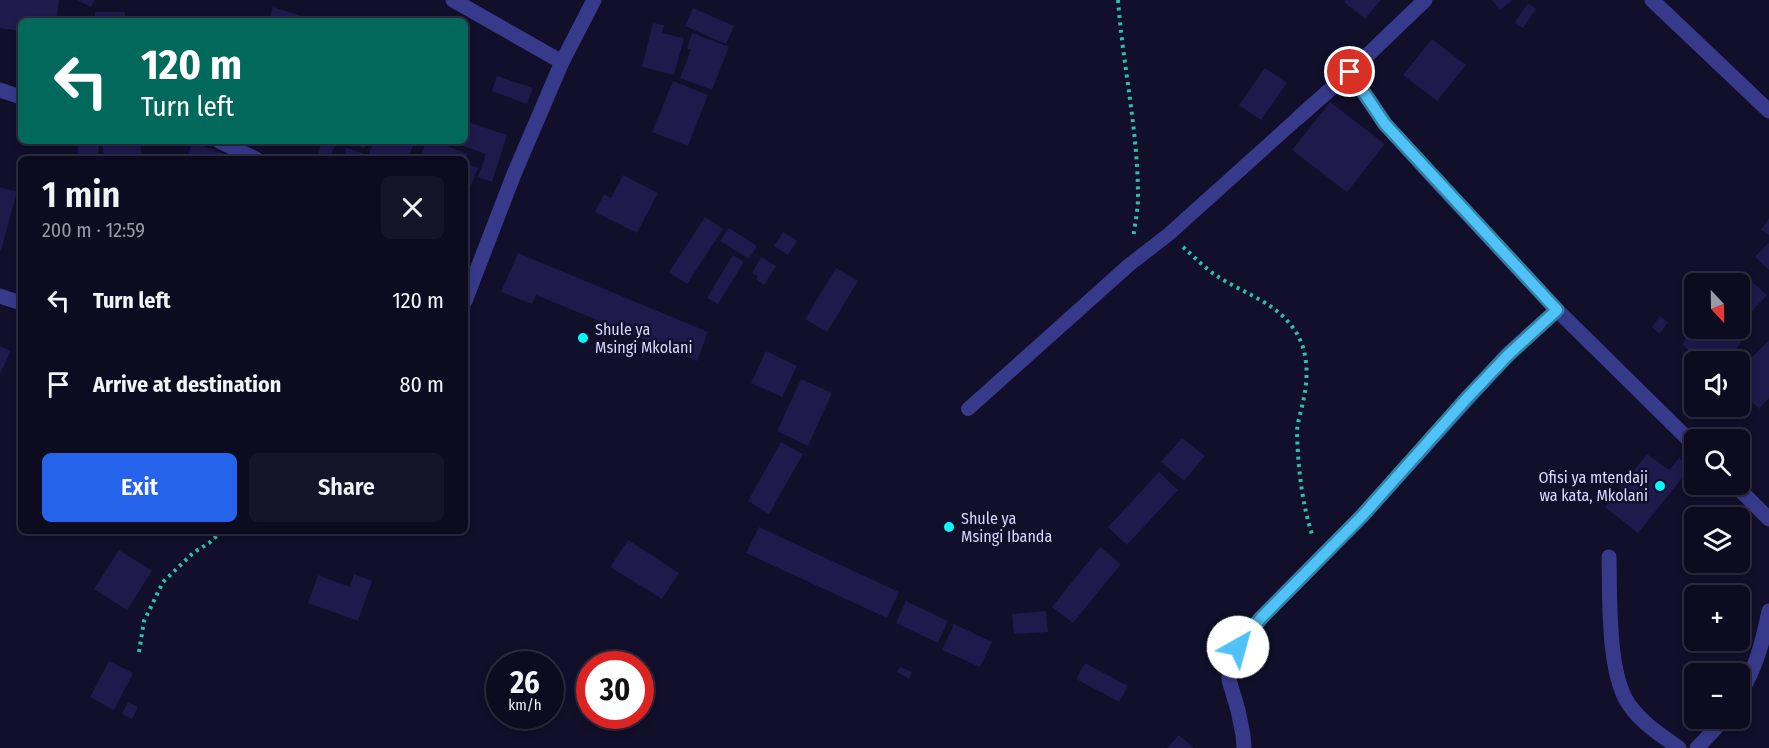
<!DOCTYPE html>
<meta charset="utf-8">
<style>
:root{--surface:#0d0b20;--page:#161429;--text:#f1f3f6;--muted:#9a9ba5;--line:#2d2b3e;--accent:#2563eb}
body{margin:0;font-family:"Fira Sans Condensed",sans-serif;background:var(--page);color:var(--text);height:100vh;display:flex;flex-direction:column;font-size:22px;white-space:nowrap}
*{box-sizing:border-box;margin:0}
p{font-size:20px;color:var(--muted)}
.icon{flex:none;width:33px;height:33px;fill:none;stroke:currentColor;stroke-width:2;stroke-linecap:round;stroke-linejoin:round}
.map{position:relative;flex:1;overflow:hidden}
.sheet{position:absolute;left:18px;top:156px;width:450px;height:378px;display:flex;flex-direction:column;background:var(--surface);border-radius:9px;box-shadow:0 3px 9px #0003,0 0 0 2px var(--line)}
.sheet>*{flex:none}
.top-card{position:absolute;left:18px;top:18px;width:450px;height:126px;border-radius:9px;box-shadow:0 3px 9px #0003,0 0 0 2px var(--line);background:#00695c;color:#fff;overflow:hidden}
.needle{width:39px;rotate:158deg}
.buttons{position:absolute;left:1684px;top:273px;display:grid;gap:12px}
.buttons a{display:grid;place-items:center;width:66px;height:66px;border-radius:9px;background:var(--surface);box-shadow:0 3px 9px #0003,0 0 0 2px var(--line);font-size:30px}
.speed{position:absolute;left:486px;top:651px;display:flex;gap:12px;font-size:30px;font-weight:700;text-align:center}
.speed>*{display:grid;place-content:center;width:78px;height:78px;border-radius:50%;background:var(--surface);box-shadow:0 3px 9px #0003,0 0 0 2px var(--line);line-height:1}
.speed small{font-size:15px;font-weight:400}
.speed .limit{border:9px solid #d22;background:#fff;color:#111}
.pin{position:absolute;display:grid;place-items:center;width:51px;height:51px;color:#fff;margin:-26px;border:3px solid #fff;border-radius:50%;box-shadow:0 2px 6px #0007}
.me{position:absolute;width:66px;margin:-33px;rotate:38deg;stroke-linejoin:round;filter:drop-shadow(0 0 4px #0008)}
.turn{display:flex;align-items:center;gap:21px;height:126px;padding:0 24px;font-size:27px}
.turn .icon{width:78px;height:78px;stroke-width:2.5}
.turn b{display:block;font-size:42px;line-height:51px}
.round{display:grid;place-items:center;flex:none;width:63px;height:63px;border-radius:9px;background:var(--page)}
.headline{display:flex;align-items:center;justify-content:space-between;height:102px;padding:0 24px}
h1{font-size:36px;font-weight:600;line-height:45px}
.button{display:flex;gap:12px;margin-top:auto;padding:12px 24px}
.button a{flex:1;height:69px;border-radius:9px;background:var(--accent);color:#fff;font-size:24px;font-weight:600;line-height:69px;text-align:center}
.button a+a{background:var(--page);color:var(--text)}
ul{padding:0;list-style:none}
li{display:flex;align-items:center;gap:18px;height:84px;padding:0 24px}
li div{flex:1}
li b{display:block;font-size:22px}
li em{font-style:normal}
.map>svg:first-child{display:block}
.building{fill:#1f194c}
.lines{fill:none;stroke-linecap:round;stroke-linejoin:round}
.path{stroke:#28c2ac;stroke-width:4;stroke-dasharray:3 4.5;stroke-linecap:butt}
.service{stroke:#373a8b;stroke-width:14}
.minor{stroke:#373a8b;stroke-width:15}
.route-casing{stroke:#337fa1;stroke-width:15}
.route{stroke:#4fc3f7;stroke-width:10}
.poi-dot{fill:#03fbff;stroke:#110f2a;stroke-width:2}
.labels{text-anchor:middle;dominant-baseline:central;stroke-width:5;stroke-linejoin:round;paint-order:stroke}
.poi-label{font-size:16px;fill:#d8d7ff;stroke:#110f2a;text-anchor:start}
</style>
<div class="map">
<svg width="1769" height="748" viewBox="0 0 1769 748">
<rect width="100%" height="100%" fill="#110f2a"/>
<path class="building" d="M0,0H59L56,21H21V31L0,28Z
M77,0H95L91,7Z
M1346,0H1381L1365,19L1344,2Z
M1492,0H1513L1500,10Z
M1528,3L1536,9L1523,28L1514,23Z
M273,7L301,16L300,21H269Z
M693,8L734,26L726,44L685,26Z
M95,12H125V21H75V19L95,18Z
M155,17L172,20V21H154Z
M653,23L664,25L662,33L684,38L674,75L642,67Z
M692,33L729,47L712,90L680,78L691,50L687,48Z
M1432,39L1466,65L1437,101L1403,75Z
M1265,68L1287,83L1261,120L1239,105Z
M497,76L533,88L527,104L492,91Z
M673,81L708,95L688,146L652,132Z
M1330,102L1385,144L1347,192L1292,150Z
M465,121L507,135L492,182L478,177L486,154L449,141H465Z
M79,141H99L98,159H77Z
M109,141H140L142,159H104L102,142Z
M322,141H336L330,159H317Z
M348,141H367L364,148Z
M374,141H415L408,159H342L347,148L368,155Z
M427,141H435L467,154L465,159H419Z
M193,142L238,159H186Z
M465,163L478,168L465,199Z
M623,175L658,193L637,233L595,212L604,194L611,198Z
M0,187L17,192L1,250H0Z
M705,217L723,229L687,284L669,272Z
M1769,218V235L1761,230Z
M729,228L757,246L749,259L720,241Z
M783,232L797,241L788,255L774,246Z
M1768,243L1769,244V270L1755,257Z
M518,253L708,332L697,361L536,295L532,304L501,292Z
M733,255L744,262L718,304L707,298Z
M761,257L776,266L764,285L756,279L758,276L752,273Z
M836,268L858,281L827,332L805,319Z
M1750,280L1767,295L1743,321L1740,318V291Z
M1660,316L1668,322L1660,334L1652,327Z
M1695,326V328H1731L1744,337L1728,362H1705L1682,345Z
M1769,340V398L1759,409L1740,390V370Z
M0,346L11,351L0,374Z
M766,351L797,366L782,397L751,383Z
M801,379L832,393L808,446L777,431Z
M1182,438L1205,456L1184,481L1161,462Z
M781,442L803,454L769,514L748,501Z
M1647,454L1669,470L1679,458L1691,467L1638,533L1605,507Z
M1159,472L1178,490L1127,545L1108,527Z
M759,527L899,592L887,618L746,553Z
M628,540L679,573L662,599L610,567Z
M1100,547L1121,564L1073,623L1052,607Z
M119,550L152,571L127,610L94,589Z
M354,574L372,581L358,621L308,603L318,575L350,587Z
M906,601L948,621L938,643L896,623Z
M1046,611L1048,632L1014,634L1012,614Z
M954,624L992,642L980,667L942,650Z
M109,661L133,673L114,710L90,697Z
M1085,663L1128,686L1119,702L1076,679Z
M900,667L912,672L909,679L897,672Z
M128,702L138,707L132,719L122,714Z
M1179,735L1194,748H1167Z"/>
<g class="lines">
<path class="path" d="M1118,0C1123,66 1138,131 1138,197C1138,210 1135,224 1133,238
M1183,247C1193,256 1203,266 1214,274C1238,291 1271,300 1290,324C1309,346 1309,375 1303,402C1301,412 1297,423 1297,433C1298,467 1302,505 1313,537
M139,652L144,621L163,582L193,553L209,543L222,531"/>
<path class="service" d="M968,409L1129,265L1169,234L1299,117"/>
<path class="minor" d="M453,0L562,62
M1652,0L1769,111
M1350,72L1385,124L1433,177L1557,310L1695,446
M0,90L21,97
M1299,117L1350,72L1425,0
M219,141L256,159
M0,296L21,303
M465,301L514,174L562,62L594,0
M1734,484L1769,519
M1609,557C1610,596 1607,676 1630,706C1643,724 1661,735 1679,748
M1740,694C1757,665 1762,644 1769,611
M1244,748L1243,735L1238,710L1229,680L1230,665L1238,647L1261,618L1362,516L1507,355L1557,310
M1697,748L1725,718"/>
</g>
<g class="lines">
<defs>
<path id="route" d="M1238,647L1261,618L1362,516L1468,397L1508,355L1557,310L1385,124L1350,72"/>
</defs>
<use href="#route" class="route-casing"/>
<use href="#route" class="route"/>
</g>
<g class="poi-dot">
<circle cx="583" cy="338" r="6"/>
<circle cx="1660" cy="486" r="6"/>
<circle cx="949" cy="527" r="6"/>
</g>
<g class="labels">
<g class="poi-label">
<text x="595" y="329">Shule ya<tspan x="595" dy="18">Msingi Mkolani</tspan></text>
<text x="1648" y="477" text-anchor="end">Ofisi ya mtendaji<tspan x="1648" dy="18">wa kata, Mkolani</tspan></text>
<text x="961" y="518">Shule ya<tspan x="961" dy="18">Msingi Ibanda</tspan></text>
</g>
</g>
</svg>
<div class="buttons">
<a><svg class="needle" viewBox="-14 -14 28 28"><path d="M0-13l5 13h-10z" fill="#e53935"/><path d="M0 13l5-13h-10z" fill="#9a9ba5"/></svg></a>
<a><svg class="icon" aria-label="sound" viewBox="0 0 24 24"><path d="M4 9h4l5-4v14l-5-4H4zM17 9q2 3 0 6"/></svg></a>
<a><svg class="icon" aria-label="search" viewBox="0 0 24 24"><circle cx="10" cy="10" r="6"/><path d="M15 15l6 6"/></svg></a>
<a><svg class="icon" aria-label="layers" viewBox="0 0 24 24"><path d="M12 4l9 5-9 5-9-5zM3 14l9 5 9-5"/></svg></a>
<a>+</a>
<a>−</a>
</div>
<div class="speed"><div>26<small>km/h</small></div><div class="limit">30</div></div>
<div class="pin" style="left:1350px;top:72px;background:#d93025"><svg class="icon" aria-label="arrive" viewBox="0 0 24 24"><path d="M6 21V4h12l-3 4 3 4H6"/></svg></div>
<svg class="me" style="left:1238px;top:647px" viewBox="-20 -20 40 40"><circle r="19" fill="#fff"/><path d="M0-13L10 11 0 6-10 11z" fill="#4fc3f7"/></svg>
<div class="top-card">
<div class="turn"><svg class="icon" aria-label="left" viewBox="0 0 24 24"><path d="M17 20v-9H6M10 6l-5 5 5 5"/></svg><div><b>120 m</b>Turn left</div></div>
</div>
<section class="sheet">
<div class="headline"><div><h1>1 min</h1><p>200 m · 12:59</p></div><a class="round"><svg class="icon" aria-label="close" viewBox="0 0 24 24"><path d="M6 6l12 12M18 6L6 18"/></svg></a></div>
<ul>
<li><svg class="icon" aria-label="left" viewBox="0 0 24 24"><path d="M17 20v-9H6M10 6l-5 5 5 5"/></svg><div><b>Turn left</b></div><em>120 m</em></li>
<li><svg class="icon" aria-label="arrive" viewBox="0 0 24 24"><path d="M6 21V4h12l-3 4 3 4H6"/></svg><div><b>Arrive at destination</b></div><em>80 m</em></li>
</ul>
<div class="button"><a>Exit</a><a>Share</a></div>
</section>
</div>
